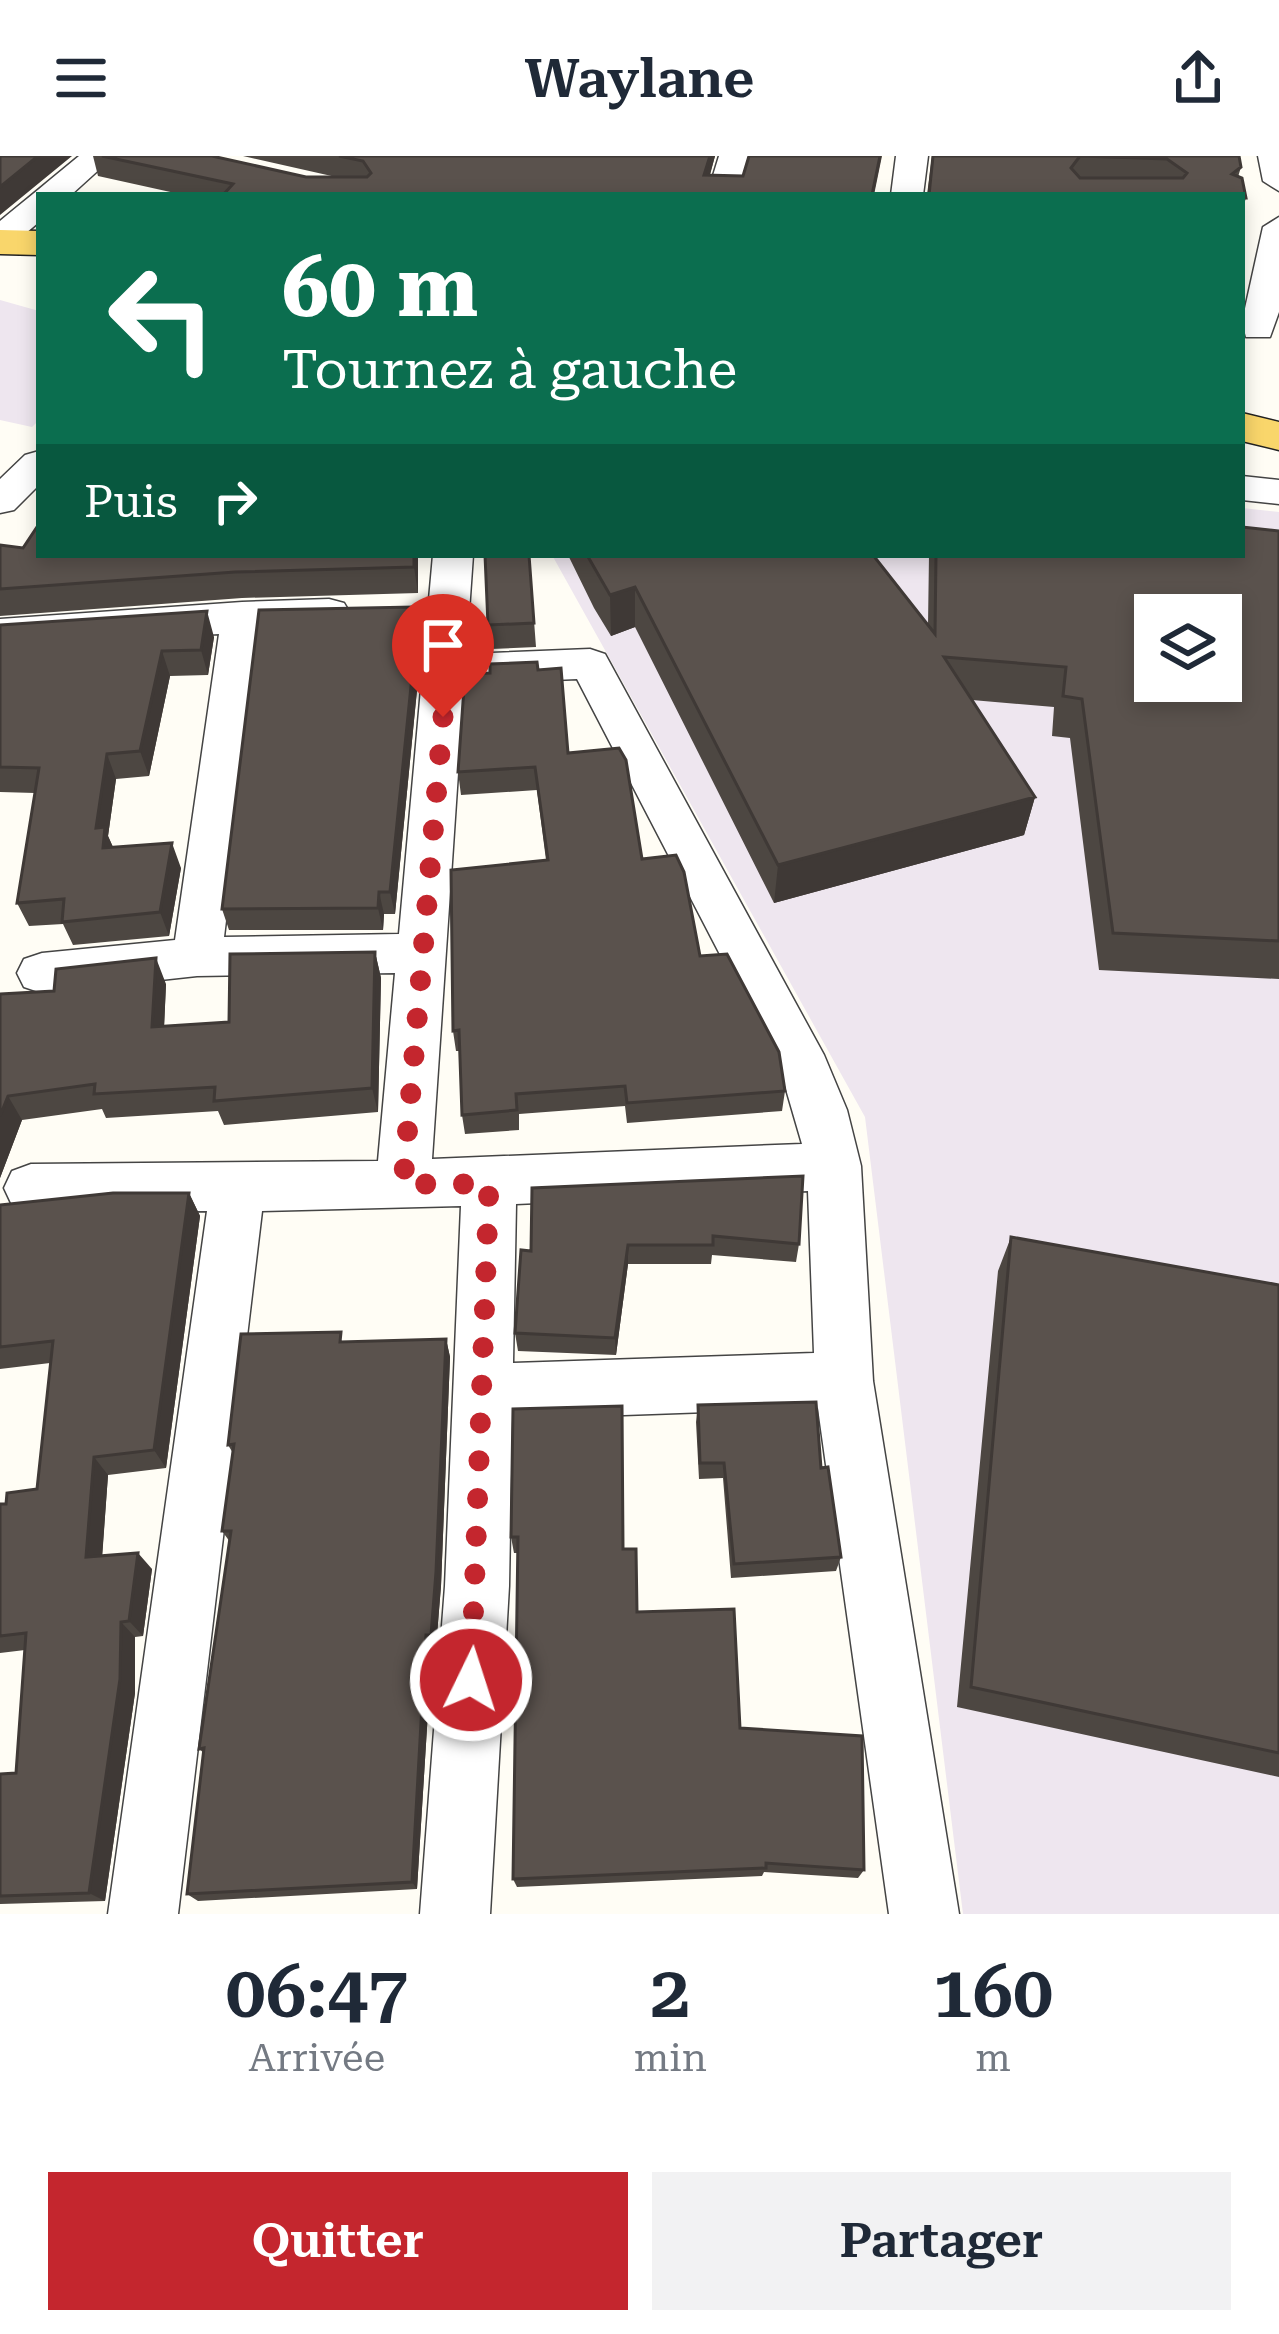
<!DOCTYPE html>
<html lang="fr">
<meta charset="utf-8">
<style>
:root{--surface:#fff;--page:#f2f2f3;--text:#1f2937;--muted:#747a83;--accent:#c4262e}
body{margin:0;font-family:"Roboto Serif",serif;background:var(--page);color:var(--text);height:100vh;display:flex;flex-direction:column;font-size:45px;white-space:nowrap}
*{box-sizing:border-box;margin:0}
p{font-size:39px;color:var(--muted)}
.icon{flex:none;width:66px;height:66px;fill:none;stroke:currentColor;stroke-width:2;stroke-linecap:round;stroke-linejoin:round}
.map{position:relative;height:1758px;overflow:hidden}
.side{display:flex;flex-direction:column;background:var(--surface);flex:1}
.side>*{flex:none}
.hud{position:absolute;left:36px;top:36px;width:1209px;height:366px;border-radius:0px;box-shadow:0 6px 18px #0003;background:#0b6e4f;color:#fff;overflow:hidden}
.buttons{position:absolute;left:1134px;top:438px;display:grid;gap:24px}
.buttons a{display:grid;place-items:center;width:108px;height:108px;border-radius:0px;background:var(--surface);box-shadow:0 6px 18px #0003;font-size:60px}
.pin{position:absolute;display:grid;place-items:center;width:102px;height:102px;color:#fff;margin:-123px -51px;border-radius:50% 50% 50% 0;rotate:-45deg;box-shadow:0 0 12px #0007}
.pin .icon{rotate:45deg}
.me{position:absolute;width:132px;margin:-66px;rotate:4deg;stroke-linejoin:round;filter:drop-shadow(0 0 9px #0008)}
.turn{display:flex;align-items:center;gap:42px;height:252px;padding:0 48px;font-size:54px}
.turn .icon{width:156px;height:156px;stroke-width:2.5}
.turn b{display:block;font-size:84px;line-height:102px}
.then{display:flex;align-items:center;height:114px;padding:0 48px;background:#0003;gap:24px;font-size:45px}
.eta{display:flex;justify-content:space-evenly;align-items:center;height:204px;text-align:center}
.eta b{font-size:72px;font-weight:600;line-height:84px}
.primary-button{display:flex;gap:24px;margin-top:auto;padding:24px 48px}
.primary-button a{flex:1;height:138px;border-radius:0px;background:var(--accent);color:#fff;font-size:48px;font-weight:600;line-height:138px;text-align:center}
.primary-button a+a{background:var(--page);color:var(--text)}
header{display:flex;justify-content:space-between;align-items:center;height:156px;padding:0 48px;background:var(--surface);font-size:54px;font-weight:600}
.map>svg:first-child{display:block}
.industrial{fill:#eee6ef;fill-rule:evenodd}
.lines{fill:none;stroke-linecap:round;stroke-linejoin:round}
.minor-casing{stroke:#444;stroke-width:3}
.major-casing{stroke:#222;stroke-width:3}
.minor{fill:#fff;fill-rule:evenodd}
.major{fill:#f9d66b;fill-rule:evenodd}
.wall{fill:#4d4742}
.shaded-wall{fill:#3f3936}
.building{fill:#5a524d;stroke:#3f3936;stroke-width:3;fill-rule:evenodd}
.route{stroke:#c4262e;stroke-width:21;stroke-dasharray:0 37.8}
</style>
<header><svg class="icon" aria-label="menu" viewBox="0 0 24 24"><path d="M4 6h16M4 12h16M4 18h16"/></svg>Waylane<svg class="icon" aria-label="share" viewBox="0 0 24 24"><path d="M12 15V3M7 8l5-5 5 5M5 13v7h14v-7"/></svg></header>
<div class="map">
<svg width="1279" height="1758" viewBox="0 0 1279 1758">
<rect width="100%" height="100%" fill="#fffdf5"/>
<path class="industrial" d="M0,144L39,155V264L32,271L0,264Z
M1242,352L1279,356V1758H963L865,961L552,399H1242ZM1155,459H1221V525H1155Z"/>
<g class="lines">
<defs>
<path id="minor" d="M79,0H114L71,39H39V66L12,89L0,92V65C28,42 50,24 79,0Z
M719,0H751L739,39H707Z
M896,0H928L923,39H891Z
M1258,0H1279V35L1263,25Z
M1279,61V156L1270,181H1246L1242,166L1263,71Z
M39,295V329L14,354L0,357V323L25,299Z
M1242,320L1279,324V348L1242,344Z
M433,399H473L466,498L590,493L605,498L824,899L847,954L861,1010L873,1225L959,1758H889L818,1252L512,1263L509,1430L490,1758H420L445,1430L461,1050L262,1055L178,1758H108L207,1055L31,1056L12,1049L4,1032L12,1015L31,1008L378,1005L395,817L197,820L42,837L24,831L17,817L24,803L42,797L175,784L219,478L0,491V463L242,446L329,443L344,447L350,457L344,467L261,475L224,781L399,778ZM577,523L781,916L802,988L432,1003L464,528ZM808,1035L814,1197L513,1207L516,1048Z"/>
<path id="major" d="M0,74L39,75V99L0,98Z
M1242,257L1279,266V294L1242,285Z"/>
</defs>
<use href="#minor" class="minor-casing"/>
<use href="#major" class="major-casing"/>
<use href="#minor" class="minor"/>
<use href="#major" class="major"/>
</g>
<path class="wall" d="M93,0H212L306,21H336L243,0H715L710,19L743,20L882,0L874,39H184L98,20Z
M932,0H1239L1241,11L1238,21L1246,42L1242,54V39H927Z
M1279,375V823L1099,814L1070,582L1052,580L1054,551L972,544L1035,641L1024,679L774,747L635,471L611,480L594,452L568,399H873L928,469L929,399H1242Z
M0,389L23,392L418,399V437L242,442L0,460Z
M529,399L536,491L491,493L488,469Z
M0,469L214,481L208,519L170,520L149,620L116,623L108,680L113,691L181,712L169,780L73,789L63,768L29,770L17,747L35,637L0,636Z
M417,474V534L395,758H384L383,774H229L222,753Z
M538,514L568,597L642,703L700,800L785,935L782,955L627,967L625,950L519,958V974L465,978L462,959L460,895H456L453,875L546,704L537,634L461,639L458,616Z
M375,796L381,822L378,956L224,969L218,955L106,962L102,953L22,964L0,1022V838L166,828L164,870L229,866Z
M532,1032L799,1088L796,1106L712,1099L711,1108H628L616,1199L518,1195L515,1177L531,1095Z
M189,1037L200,1060L166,1312L108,1319L102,1400L152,1413L143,1480L135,1481V1537L105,1745L0,1748V1618L16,1617L25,1494L0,1497V1348H6L37,1333L50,1207L0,1213V1049Z
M1011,1081L1279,1129V1621L957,1551L998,1115Z
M446,1183L450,1201L441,1430L436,1491H432L417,1733L198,1745L187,1738L204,1597L199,1593L230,1386L222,1375L233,1297L228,1289L344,1186Z
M698,1249L841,1401L836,1415L731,1422L723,1322L699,1323L696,1266Z
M513,1253L624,1393L637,1456L864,1714L858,1722L764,1716L762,1720L517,1731L513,1723L518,1397H514L511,1381Z"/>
<path class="shaded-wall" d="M38,0H72L0,59V31Z
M710,0H715L704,39V19Z
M414,399H418V437L414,411Z
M635,431V471L611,480L610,439Z
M414,451L417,474V534L395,758L390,736Z
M207,455L214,481L208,519L201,494Z
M162,495L170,520L149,620L140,595Z
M107,598L116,623L108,680L115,696L113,716L96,672Z
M1035,641L1024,679L774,747L778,709Z
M172,687L181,712L169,780L160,756Z
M379,736L384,758L383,774L378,752Z
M375,796L381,822L378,956L372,932Z
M156,802L166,828L163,896L152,871Z
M8,940L22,964L0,1022V960Z
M189,1037L200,1060L166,1312L154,1294Z
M628,1089V1108L616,1199L615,1182Z
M446,1183L450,1201L441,1430L436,1491L431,1479Z
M94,1301L108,1319L101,1417L86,1401Z
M138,1397L152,1413L143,1480L129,1465Z
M121,1466L135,1481V1537L105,1745L89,1737Z
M426,1479L432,1491L417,1733L412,1726Z"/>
<path class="building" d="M0,0H38L0,31Z
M102,0H212L306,21H367L371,17L363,5L339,0H710L704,19L743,20L749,0H880L872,39H223L233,28Z
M933,0H1239L1241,11L1232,18L1242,22L1246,42H1242V39H929ZM1080,0L1167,3L1187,17L1183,22H1080L1071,12Z
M39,368V399H414V411L235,416L0,433V389L23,392Z
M1242,371L1279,375V785L1113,777L1082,543L1063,540L1066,511L944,501L1035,641L778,709L635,431L610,439L587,399H873L935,478L936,399H1242ZM1155,459H1221V525H1155Z
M485,399H529L534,467L488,469Z
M414,451L413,511L390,736H379L378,752L222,753L259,454Z
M207,455L201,494L162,495L140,595L107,598L96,672L105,671L103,692L172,687L160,756L62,766L64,743L17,747L39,612L0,611V469Z
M537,506L538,514L561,512L568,597L619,592L626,604L642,703L676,699L684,716L700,800L727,798L779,896L785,935L627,947L625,930L516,938L517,954L462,959L459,874L453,875L451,714L548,704L535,611L458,616L465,518L490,517V508Z
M375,796L372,932L214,945L215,931L94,938L95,928L8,940L0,960V838L54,835L56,813L156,802L152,871L229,866L230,798Z
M803,1020L799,1088L713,1080V1089H628L615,1182L515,1177L521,1094L531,1095L532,1032Z
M113,1037H189L154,1294L94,1301L86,1401L138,1397L129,1465L121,1466L120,1523L89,1737L0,1740V1618L16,1617L26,1477L0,1480V1348H6L7,1337L37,1333L53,1185L0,1191V1049Z
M1011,1081L1279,1129V1597L971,1531Z
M341,1176L340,1186L446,1183L436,1416L431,1479H426L412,1726L187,1738L204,1592L199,1593L231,1375H222L234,1288L228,1289L241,1178Z
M816,1246L821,1312L828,1311L841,1401L734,1408L724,1307H700L698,1249Z
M622,1250L623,1393H636L637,1456L734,1453L740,1572L862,1580L864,1714L766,1707V1712L513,1723L518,1381H511L513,1253Z"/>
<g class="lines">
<path class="route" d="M443,561L403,1028H489L471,1524"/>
</g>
</svg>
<div class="buttons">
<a><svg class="icon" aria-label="layers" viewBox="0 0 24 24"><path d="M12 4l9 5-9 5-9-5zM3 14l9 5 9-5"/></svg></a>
</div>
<div class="pin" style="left:443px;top:561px;background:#d93025"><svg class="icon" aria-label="arrive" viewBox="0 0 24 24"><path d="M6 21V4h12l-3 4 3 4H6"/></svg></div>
<svg class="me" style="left:471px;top:1524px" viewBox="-20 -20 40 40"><circle r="17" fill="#c4262e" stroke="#fff" stroke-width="3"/><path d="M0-11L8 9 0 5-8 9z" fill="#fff"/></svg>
<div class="hud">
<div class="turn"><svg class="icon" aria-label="left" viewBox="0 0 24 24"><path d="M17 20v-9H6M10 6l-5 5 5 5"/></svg><div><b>60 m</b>Tournez à gauche</div></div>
<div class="then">Puis<svg class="icon" aria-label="right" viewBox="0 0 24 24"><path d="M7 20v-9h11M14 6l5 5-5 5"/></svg></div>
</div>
</div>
<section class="side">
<div class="eta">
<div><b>06:47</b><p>Arrivée</p></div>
<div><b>2</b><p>min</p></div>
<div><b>160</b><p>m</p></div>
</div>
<div class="primary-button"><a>Quitter</a><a>Partager</a></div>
</section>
